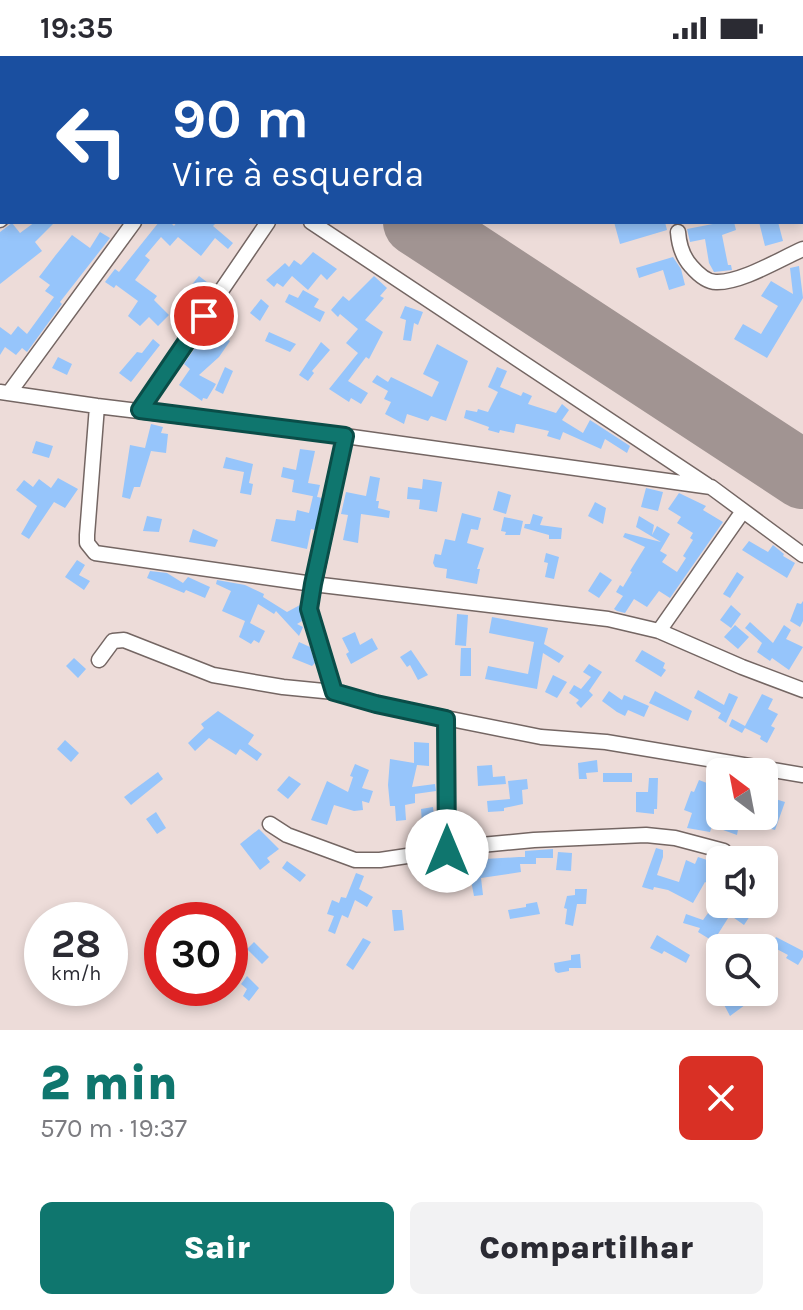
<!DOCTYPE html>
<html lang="pt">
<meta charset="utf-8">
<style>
:root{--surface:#fff;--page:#f2f2f3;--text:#2b2b33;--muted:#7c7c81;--accent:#0f766e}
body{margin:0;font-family:Karla,sans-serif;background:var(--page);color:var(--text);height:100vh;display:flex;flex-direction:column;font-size:30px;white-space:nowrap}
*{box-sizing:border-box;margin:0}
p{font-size:26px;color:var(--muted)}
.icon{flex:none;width:44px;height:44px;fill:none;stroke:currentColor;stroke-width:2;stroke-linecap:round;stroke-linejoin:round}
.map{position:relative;height:974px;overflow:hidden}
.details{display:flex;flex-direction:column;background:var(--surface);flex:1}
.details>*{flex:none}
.banner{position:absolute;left:0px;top:0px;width:804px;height:168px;box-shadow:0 4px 12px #0003;background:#1a4fa0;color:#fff;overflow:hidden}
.needle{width:52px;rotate:328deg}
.tools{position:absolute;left:706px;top:702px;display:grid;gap:16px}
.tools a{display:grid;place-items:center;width:72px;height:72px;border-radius:12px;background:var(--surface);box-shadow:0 4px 12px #0003;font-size:40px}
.speed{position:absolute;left:24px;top:846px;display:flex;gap:16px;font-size:40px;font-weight:700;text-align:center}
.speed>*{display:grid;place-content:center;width:104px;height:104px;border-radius:50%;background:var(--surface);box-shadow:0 4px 12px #0003;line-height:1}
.speed small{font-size:20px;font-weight:400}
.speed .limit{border:12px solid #d22;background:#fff;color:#111}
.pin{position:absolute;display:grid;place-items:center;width:68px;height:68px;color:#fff;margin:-34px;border:4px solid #fff;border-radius:50%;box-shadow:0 2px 8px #0007}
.me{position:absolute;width:88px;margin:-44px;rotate:0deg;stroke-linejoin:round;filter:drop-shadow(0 0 6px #0008)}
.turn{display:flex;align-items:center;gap:28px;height:168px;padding:0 40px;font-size:36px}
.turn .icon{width:104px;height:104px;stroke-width:2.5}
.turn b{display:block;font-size:56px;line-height:68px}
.round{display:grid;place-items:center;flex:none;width:84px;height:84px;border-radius:12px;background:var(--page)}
.head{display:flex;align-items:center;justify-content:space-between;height:136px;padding:0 40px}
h1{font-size:48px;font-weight:800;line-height:60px;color:var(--accent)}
.primary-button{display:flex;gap:16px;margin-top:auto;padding:16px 40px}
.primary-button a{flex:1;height:92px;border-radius:12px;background:var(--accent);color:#fff;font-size:32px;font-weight:800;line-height:92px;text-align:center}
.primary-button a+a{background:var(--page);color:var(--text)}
.status{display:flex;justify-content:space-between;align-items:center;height:56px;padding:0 40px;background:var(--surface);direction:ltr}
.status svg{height:22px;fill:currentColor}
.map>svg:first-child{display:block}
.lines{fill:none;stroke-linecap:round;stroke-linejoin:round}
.runway{stroke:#a19492;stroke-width:68}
.building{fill:#96c5fb}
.minor-casing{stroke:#746663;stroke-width:17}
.minor{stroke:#fff;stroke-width:14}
.route-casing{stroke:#0a4d48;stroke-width:20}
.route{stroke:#0f766e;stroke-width:14}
</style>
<div class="status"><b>19:35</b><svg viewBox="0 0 49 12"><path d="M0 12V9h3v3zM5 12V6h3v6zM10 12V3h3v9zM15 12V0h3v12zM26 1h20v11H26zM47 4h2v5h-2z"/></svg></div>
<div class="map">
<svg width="803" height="974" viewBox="0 0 803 974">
<rect width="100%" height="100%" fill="#eddcd9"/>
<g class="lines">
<path class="runway" d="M164,0L167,2
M417,166L803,419"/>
</g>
<path class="building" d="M35,166H55L35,186L42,195L0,228V176L12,167L20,177Z
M159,166H170L174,170L177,166H217L213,170L233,187L228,193L215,182L201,200L178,181L170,190L161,181L145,200L150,204L135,224L157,240L154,244L169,259L158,270L149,261L140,270L128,260L138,245L116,229L114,232L105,226L115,213L119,216Z
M614,166H665L667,174L620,188Z
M723,166H734L736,174L722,179L728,209H731L732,214L714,216L709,207L705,183L690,186L687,173Z
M759,166H778L783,185L765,190Z
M100,176L110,182L60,246L62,248L27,296L22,292L16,299L5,291L0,299V271L11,279L18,270L27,278L54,241L45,235L50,229L39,221L55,200L72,179L90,192Z
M313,196L337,213L327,224L321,218L308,234L292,220L283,231L277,227L274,231L266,224L285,207L289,211L294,204L301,209Z
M673,201L681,213L685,229L669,234L663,214L639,222L636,212Z
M799,210L803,242L767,302L734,283L743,268L761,278L778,250L761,240L771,225L793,238L790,212Z
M199,220L212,230L204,243L190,231Z
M374,220L387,232L380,240L384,242L365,264L383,276L369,303L366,301L348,325L368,337L361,348L351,342L349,346L329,333L358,297L346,287L358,273L340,258L338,261L331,254L343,240L349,245Z
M303,234L319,243L314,251L325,256L320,266L285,246L289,238L298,242Z
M261,243L269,250L260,265L250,257Z
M405,250L423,256L418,269L414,267L411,285L403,284L406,264L400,262Z
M210,270L230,285L219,301L199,319L216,328L207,343L203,342L202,345L179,329L190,313L184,308Z
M269,276L296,288L290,296L265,285Z
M153,283L160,289L131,326L119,317L137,296L142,297Z
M321,286L330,294L312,315L314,317L308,325L299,319Z
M437,288L468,305L446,365L431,360L428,365L407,358L404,368L385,358L391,346L384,343L388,335L372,326L377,319L388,326L391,321L432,341L439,326L423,318Z
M58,301L72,308L67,319L52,312Z
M225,311L233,315L223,338L215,334Z
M497,311L507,315L500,331L521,340L523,336L532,340L528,348L556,357L562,348L569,354L562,364L583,377L590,364L630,390L627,397L605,383L601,393L563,376L560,384L547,380L549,375L518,368H516L514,377L500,374L499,377L488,374L489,371L464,362L466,354L477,356L478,353L488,356L498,336L488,331Z
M151,368L163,371L161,377L168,378L166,397L151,395L140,431H134L130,443L122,441L130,389L145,392Z
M36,385L53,390L49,402L32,397Z
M300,393L315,395L308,427L320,429L317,441L292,436L294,424L281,421L283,411L296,414Z
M226,401L253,408L249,427L253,428L251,439L240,437L244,416L223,412Z
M370,420L380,422L376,445H379L378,452L390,455L389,462L361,458L358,487L343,484L348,459L341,458L346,436L366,440Z
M58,422L78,433L65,452L54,446L29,483L21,478L37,450L16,434L24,424L33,431L39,423L51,432Z
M423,423L442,426L437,456L419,453L420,444L407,443L408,431L422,433Z
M646,432L663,436L658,455L641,451Z
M498,435L511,439L506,458L493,454Z
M679,437L706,450L703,454L723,466L670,542L659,535L647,551L634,543L625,557L617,555L614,553L623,540L616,536L620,529L623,531L632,516L630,515L645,491L623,481L625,477L661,486L636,471L639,460L654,469L652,479L657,470L670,478L660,495L667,499L662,506L677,516L686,502L683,500L693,484L690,482L693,477L677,467L681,461L668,453Z
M313,440L322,442L315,474L311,473L307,493L271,485L276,463L295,465L297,454L309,457Z
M595,446L606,452L603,468L588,460Z
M462,457L481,462L478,474L471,473L467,487L484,492L477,513H480L477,528L446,522L447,513L435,511L433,507L435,498L441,499L445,483L455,485Z
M533,458L543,461L540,469L562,472L561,483H549V479L524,472L525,468H530Z
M147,460L162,463L159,476L143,475Z
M504,461L523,465L520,479H505L506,476L501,475Z
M193,473L218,484L215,491L189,486Z
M749,485L768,496L773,489L784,498L783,500L795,507L787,522L742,494Z
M546,497L559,501L554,523L545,521L548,507L544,506Z
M77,504L85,509L79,519L90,525L84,534L65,521Z
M150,515L167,517L183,527L188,521L210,531L205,542L186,534L184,537L147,522Z
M600,516L612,524L599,542L588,535Z
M737,516L744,521L730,542L723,538Z
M217,524L245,529L264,538L263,541L287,556L300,549L302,565L297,568L303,571L299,580L276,555L274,558L258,548L250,567L265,575L259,587L254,584L251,588L239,581L245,565L222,555L231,535L216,528Z
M803,545V565L800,571L790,565L797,547L801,548Z
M731,549L741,558L731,572L720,564Z
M457,558L468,559L466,590L455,589Z
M492,561L548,572L544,588L564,600L559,607L543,597L537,633L485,623L488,610L528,618L534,586L489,577Z
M750,566L773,587L784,569L791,574L786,583L803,591L789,614L772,602L770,605L757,596L762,587L745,572Z
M735,569L749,581L738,593L724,581Z
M355,576L360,589L372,582L378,593L351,608L346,598L349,596L342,582Z
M299,586L310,591L315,607L312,610L292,602Z
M461,592H471V620H460Z
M411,594L428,619L418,624L410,609L407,611L400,601Z
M642,594L665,607L663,612L666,614L661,621L635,605Z
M74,602L86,613L78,622L66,610Z
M589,608L602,616L589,635L593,639L581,652L576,647L579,644L569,637L574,629L581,633L591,621L583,616Z
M553,619L567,626L557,642L545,636Z
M698,634L724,649L729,637L738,641L726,667L718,662L721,657L694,642Z
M609,635L622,644L624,639L649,650L644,661L628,654L625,660L617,656L602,645Z
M655,635L692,655L688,665L649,647Z
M762,638L773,643L768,653L778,658L771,670L775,672L767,687L760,683L761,680L745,672L742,677L729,670L732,663L745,670Z
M218,655L254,679L248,688L262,698L257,705L240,693L236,699L209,682L195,695L188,687L204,672L201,668Z
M65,684L79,697L71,706L57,693Z
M414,686L429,687V710L417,709L412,731L435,728L436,735L415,738V747L405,749L406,764L396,765L395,750H390L388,729L390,703L414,707Z
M597,704L598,716L586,717L587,723H579L578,707Z
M355,708L369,714L362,732L373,735L369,747L362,745L363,754L354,755L334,749L327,769L311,764L327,725L348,736L353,721L350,720Z
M492,709L493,721L505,720L506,728L478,730L477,710Z
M158,716L163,723L131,749L124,741Z
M603,717H632V726H603Z
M289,720L301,728L288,743L277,734Z
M649,722H658L657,753H654V758L636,756V736H648Z
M527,723L528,733L522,734L523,748L504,752V755L488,756L487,745L510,743L508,725Z
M699,724L720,732V752L717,761L739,768L737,779L712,770L710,776L687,772L692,757L684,754L691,735L694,736Z
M772,742L785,746L775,774L765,771Z
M433,751L436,776H434V781L423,782L421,753Z
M156,756L166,772L157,778L146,763Z
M259,773L279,793L267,802L270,806L260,814L240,788Z
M656,792L663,794V801L657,819L679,826L686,804L695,808L698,801L719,808L715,818L718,820L713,830L705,826L693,847L668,834L654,831L653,834L642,831Z
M553,793V802H536V808H520L521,816L481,822L483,839L474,840L467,804L519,801H525V795Z
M558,796L572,797L571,815L556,814Z
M287,805L306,819L300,826L282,812Z
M356,817L364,820L359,833L373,841L367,851L355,844L348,862L342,859L335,878L328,875L334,860L327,858L332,844L339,847L341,841L346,842Z
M575,833H587L586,848H577L573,870L565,868L567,853L564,852L567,840L575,839Z
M537,846L540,858L510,863L508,854L526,851V848Z
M724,848L750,860L744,869L730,859L718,878L743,892H713L716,887L698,876L700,872L683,867L686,858L703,864L711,853L718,858Z
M392,854H402L404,874L394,875Z
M657,879L690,899L686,907L664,895L662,898L650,892Z
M776,881L803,895V901L798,909L786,902L788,899L771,890Z
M363,882L371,886L353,914L346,909Z
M254,886L269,901L262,908L247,893Z
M580,898L581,912H569V915L558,917L555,915L554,907L571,904V899Z
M247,920L259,932L249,945L243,940L247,933L241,928Z
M738,936H742L749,946L730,960L720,941L728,937L731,942Z"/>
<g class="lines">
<defs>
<path id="minor" d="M56,0L59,2
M339,0L342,2
M750,0L751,2
M766,0L767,2
M617,2L625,0
M802,63H803
M802,151L803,154
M0,164L2,162
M311,166L707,429
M678,176C679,189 682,200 691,210C697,217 706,226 716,226C741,227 780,203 803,193
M0,336L97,350L345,380L711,431L803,499
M9,337L134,166
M97,350L87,479V487L95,497L313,528L608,563L659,575L742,611L803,634
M140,354L268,166
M659,575L743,455
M99,604L113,585L124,584L213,619L283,631L334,636L376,648L541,681L606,686L803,719
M334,636L309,553L345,380
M446,663L447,795
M270,768L287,779L355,804H380L481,789L534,784L646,779L675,782L724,795"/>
</defs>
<use href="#minor" class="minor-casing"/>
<use href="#minor" class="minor"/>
</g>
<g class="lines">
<defs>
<path id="route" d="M204,260L140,354L345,380L313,528L309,553L334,636L376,648L446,663L447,795"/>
</defs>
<use href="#route" class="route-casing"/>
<use href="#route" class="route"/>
</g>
</svg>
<div class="tools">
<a><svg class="needle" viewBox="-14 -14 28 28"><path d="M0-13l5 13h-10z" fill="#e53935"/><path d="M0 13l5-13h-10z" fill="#7c7c81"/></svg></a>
<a><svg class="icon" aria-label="sound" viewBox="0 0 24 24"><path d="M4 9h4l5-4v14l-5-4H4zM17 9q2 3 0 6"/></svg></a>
<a><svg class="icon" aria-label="search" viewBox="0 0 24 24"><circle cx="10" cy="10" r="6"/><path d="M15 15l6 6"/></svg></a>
</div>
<div class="speed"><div>28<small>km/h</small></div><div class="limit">30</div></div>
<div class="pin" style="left:204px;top:260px;background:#d93025"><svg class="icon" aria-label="arrive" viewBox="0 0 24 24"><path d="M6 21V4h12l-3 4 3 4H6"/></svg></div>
<svg class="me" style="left:447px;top:795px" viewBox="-20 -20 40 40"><circle r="19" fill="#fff"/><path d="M0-13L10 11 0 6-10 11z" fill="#0f766e"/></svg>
<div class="banner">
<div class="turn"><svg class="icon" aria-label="left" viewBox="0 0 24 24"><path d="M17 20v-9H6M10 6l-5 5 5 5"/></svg><div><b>90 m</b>Vire à esquerda</div></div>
</div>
</div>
<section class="details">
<div class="head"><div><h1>2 min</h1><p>570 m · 19:37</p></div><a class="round" style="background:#d93025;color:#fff"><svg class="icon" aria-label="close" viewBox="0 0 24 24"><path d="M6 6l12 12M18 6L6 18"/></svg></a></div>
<div class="primary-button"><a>Sair</a><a>Compartilhar</a></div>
</section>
